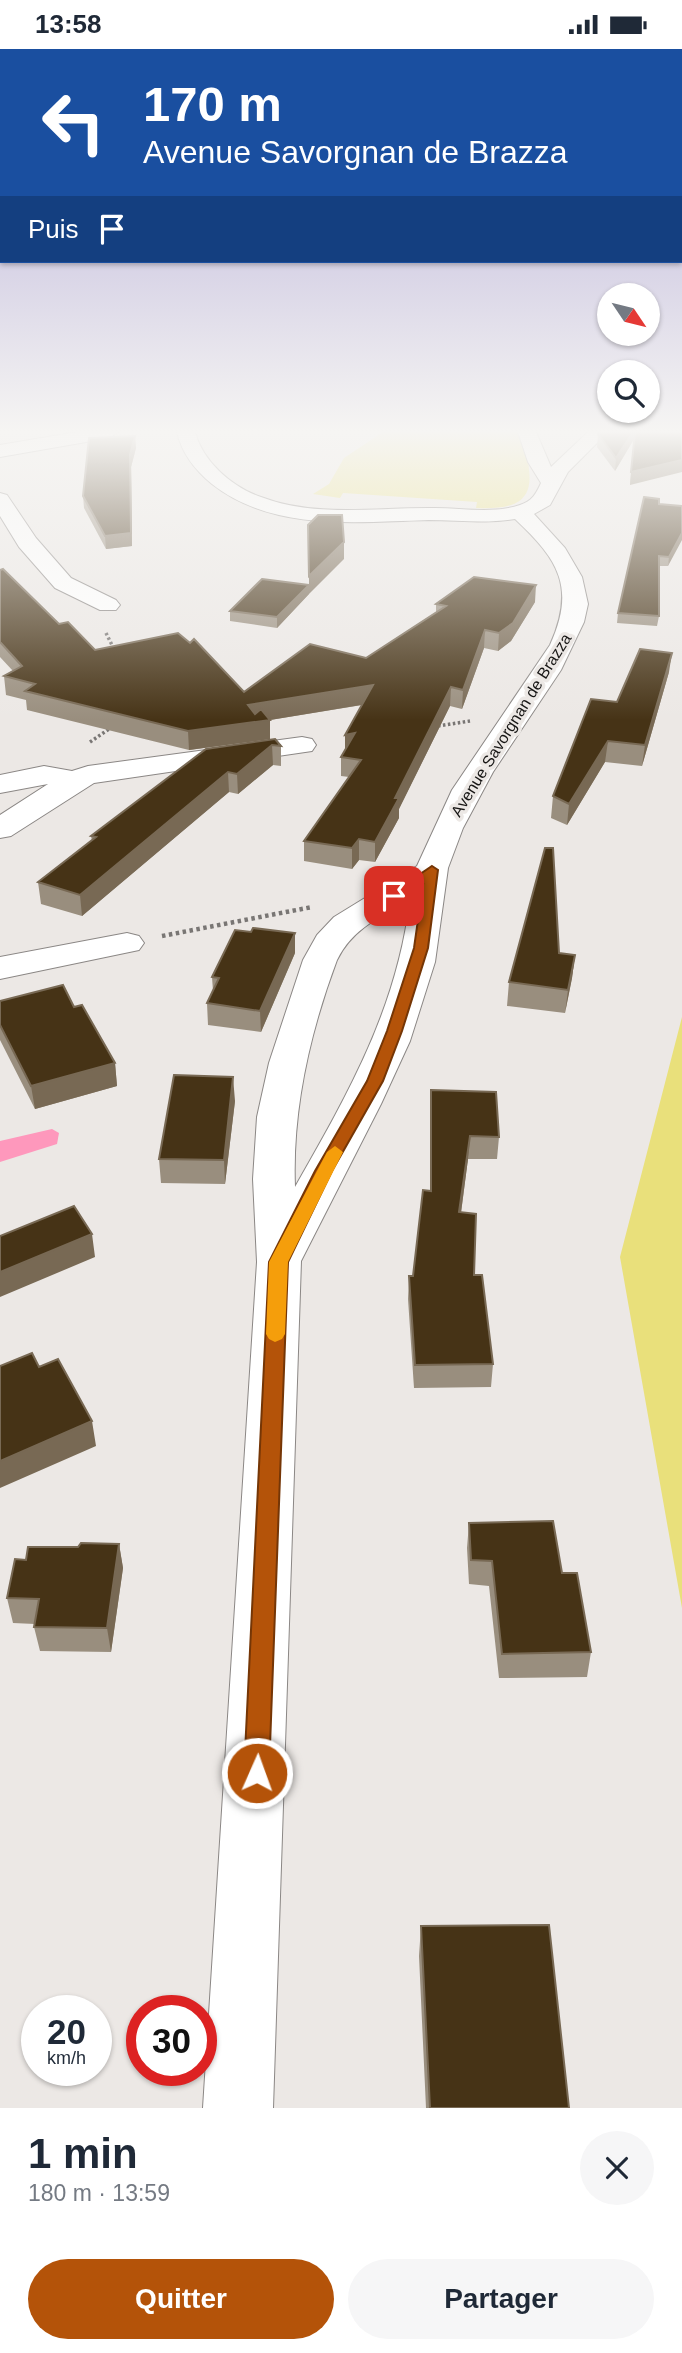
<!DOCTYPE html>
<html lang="fr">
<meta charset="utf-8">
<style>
:root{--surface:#fff;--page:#f6f6f7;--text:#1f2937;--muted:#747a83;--accent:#b45309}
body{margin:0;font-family:Arial,sans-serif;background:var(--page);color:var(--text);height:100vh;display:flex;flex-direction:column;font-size:26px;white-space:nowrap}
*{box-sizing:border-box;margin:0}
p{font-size:23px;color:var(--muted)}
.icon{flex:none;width:38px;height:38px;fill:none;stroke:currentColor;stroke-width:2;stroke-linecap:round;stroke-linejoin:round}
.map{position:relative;height:2059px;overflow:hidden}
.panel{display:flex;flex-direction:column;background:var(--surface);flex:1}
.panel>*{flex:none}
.top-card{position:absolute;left:0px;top:0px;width:682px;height:214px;box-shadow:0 2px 5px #0004;background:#1a4fa0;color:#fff;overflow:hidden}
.needle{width:46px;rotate:125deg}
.fabs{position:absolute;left:597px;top:234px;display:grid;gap:14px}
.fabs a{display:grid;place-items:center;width:63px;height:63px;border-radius:50%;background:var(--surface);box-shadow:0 2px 5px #0004;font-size:35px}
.speed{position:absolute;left:21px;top:1946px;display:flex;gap:14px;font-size:35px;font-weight:700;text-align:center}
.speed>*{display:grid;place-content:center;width:91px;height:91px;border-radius:50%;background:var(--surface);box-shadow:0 2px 5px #0004;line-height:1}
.speed small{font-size:18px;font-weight:400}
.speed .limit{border:10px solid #d22;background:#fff;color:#111}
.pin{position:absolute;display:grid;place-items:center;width:60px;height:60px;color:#fff;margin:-30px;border-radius:14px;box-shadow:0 4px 10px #0006}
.me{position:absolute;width:77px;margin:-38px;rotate:2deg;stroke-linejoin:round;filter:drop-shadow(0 0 5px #0008)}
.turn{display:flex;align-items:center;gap:24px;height:147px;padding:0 28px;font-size:32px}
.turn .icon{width:91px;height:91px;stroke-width:2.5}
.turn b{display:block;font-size:49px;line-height:60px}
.then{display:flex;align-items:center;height:66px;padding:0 28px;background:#0003;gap:14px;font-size:26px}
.round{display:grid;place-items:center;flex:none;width:74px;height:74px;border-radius:37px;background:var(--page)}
.head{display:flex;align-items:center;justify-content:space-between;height:119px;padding:0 28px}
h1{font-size:42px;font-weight:700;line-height:52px}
.button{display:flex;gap:14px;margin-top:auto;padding:14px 28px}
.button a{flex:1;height:80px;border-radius:42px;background:var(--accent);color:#fff;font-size:28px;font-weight:700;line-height:80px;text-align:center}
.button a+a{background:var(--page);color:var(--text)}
.status{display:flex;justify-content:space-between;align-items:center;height:49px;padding:0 35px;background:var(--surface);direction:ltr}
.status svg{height:19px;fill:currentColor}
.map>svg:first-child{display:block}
.green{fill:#e9e07b}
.water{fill:#fe98bc}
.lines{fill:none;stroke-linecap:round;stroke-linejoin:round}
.minor-casing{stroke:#8b8785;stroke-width:2}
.path-far1{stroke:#797674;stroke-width:3.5;stroke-dasharray:2.5 2.5;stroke-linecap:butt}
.path{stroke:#797674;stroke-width:4.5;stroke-dasharray:3.5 3.5;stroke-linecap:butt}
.minor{fill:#fff;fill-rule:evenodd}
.wall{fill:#998e7e}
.shaded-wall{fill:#786954}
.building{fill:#463316;stroke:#786954;stroke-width:2}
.route{fill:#b45309;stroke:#753606;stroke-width:2}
.slow{fill:#f59e0b}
.labels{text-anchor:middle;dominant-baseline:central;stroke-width:7;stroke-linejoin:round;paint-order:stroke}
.far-street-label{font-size:16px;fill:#171615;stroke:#ece8e5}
</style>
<div class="status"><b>13:58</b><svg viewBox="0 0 49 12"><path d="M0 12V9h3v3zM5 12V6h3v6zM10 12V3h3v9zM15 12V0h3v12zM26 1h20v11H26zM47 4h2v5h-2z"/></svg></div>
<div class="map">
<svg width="682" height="2059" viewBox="0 0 682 2059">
<rect width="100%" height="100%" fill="#ece8e5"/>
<path class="green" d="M383,383H520C526,396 528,407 529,421C534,458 505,460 476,459L477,453L343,444L340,449L313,445L329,435L344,409Z
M682,968V1559L620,1208Z"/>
<path class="water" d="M52,1080L59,1084L57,1095L0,1113V1092Z"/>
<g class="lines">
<defs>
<path id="minor" d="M77,383H118L109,389L0,408V396Z
M177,383H195C203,413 232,438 261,448C315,469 379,458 435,459C462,459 494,465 520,456C532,452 536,445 541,434L528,413L518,383H536L551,418L588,383H608L568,423L550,456L534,465L565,499L582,528L588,555L584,573L561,621L493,723L463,779L448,819L435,913L410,992L381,1055L301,1212L273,2059H203L257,1213L253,1130L257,1068L269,1014L303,911L317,886L334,868L417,817L452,741L550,596C576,539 559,511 515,470C486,475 458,471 429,471C356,473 273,483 212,435C195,421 182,405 177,383ZM410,851C397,960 348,1045 295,1138C292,1061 310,983 337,911C352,880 381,867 410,851Z
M0,444L7,446L36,489L71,529L116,551L120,556L116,561H100L55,539L19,498L0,467Z
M302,688L312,690L316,696L312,702L94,734L11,787L0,789V766L48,735L0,744V726L44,717L72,722L88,717Z
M127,884L139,887L144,894L139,901L0,930V908Z"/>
</defs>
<use href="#minor" class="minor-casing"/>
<path class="path-far1" d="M106,584L115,602
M438,677L470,672
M90,693L112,678"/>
<path class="path" d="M162,887L312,858"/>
<use href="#minor" class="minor"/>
</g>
<path class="wall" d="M682,383L630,436L634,390L615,422L597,398L598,385Z
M135,387L136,399L131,418L132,497L106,500L84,459L83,447Z
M682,457L668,517H659V567L657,577L617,574L618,564Z
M0,521L59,575L95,601L244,643L366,609L436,563V555L535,553L511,592L498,602L484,599L462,660L450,657L399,760V769L375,813L359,811L352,820L304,812V792L349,728L341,727V708L345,701V686L362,656L270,671V690L189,701L27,661L26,651L6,646L4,627L13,622L0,608Z
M309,536V545L277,579L230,572V562Z
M669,623L642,717L605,713L567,776L551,769L553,747L617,653Z
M275,690L281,697V717L273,716L238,745L229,743L82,867L41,855L38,833L92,792L91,787Z
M295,904L261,983L208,976L207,954L213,942L212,928Z
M559,904L575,906L572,929L565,964L507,957L509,933Z
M0,952L74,958L115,1014L117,1037L35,1060L0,991Z
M431,1041L499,1088L497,1110H468L461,1164L493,1315L491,1338L414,1339L408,1250L409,1227H413L430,1142Z
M235,1052L225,1135L161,1134L159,1110Z
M469,1474L562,1524L591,1603L587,1628L499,1629L489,1537L469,1535L467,1499Z
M119,1495L123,1519L111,1603L40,1602L34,1578L35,1575L13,1574L7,1549L26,1511L78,1498Z
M421,1877L569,2059H426L419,1907Z"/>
<path class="shaded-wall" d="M633,383H635L634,390L615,422L616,409Z
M135,387L136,399L131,418L132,497L106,500L105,487L130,406Z
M682,411V423L630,436L631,423Z
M682,484V491L668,517L669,508Z
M344,493V510L309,545V527Z
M309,536V545L277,579V568Z
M536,536L535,553L511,592L498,602L499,584Z
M485,581L484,599L462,660L463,641Z
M672,604L669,623L642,717L645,696Z
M373,636V654L270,671V690L189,701L188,682L248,656Z
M451,638L450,657L399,760V769L375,813V793L395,749Z
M355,684L345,705V686Z
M608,692L605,713L567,776L569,755Z
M272,696L273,716L238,745L237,725Z
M228,723L229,743L82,867L80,846Z
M359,790V811L352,820V799Z
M295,884V904L261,983L260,962Z
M575,906L572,929L565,964L568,941Z
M115,1014L117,1037L35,1060L31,1037Z
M233,1028L235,1052L225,1135L224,1111Z
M470,1087L468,1110L458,1186L459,1163Z
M92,1185L95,1208L0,1248V1223Z
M92,1372L96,1397L0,1439V1412Z
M119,1495L123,1519L111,1603L107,1579Z"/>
<path class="building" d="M601,383H633L616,409L598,385Z
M635,383H682V411L631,423Z
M135,387L130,406L131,484L105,487L83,447L89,389Z
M644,448L659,450V455L682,457V484L669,508L659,507V567L618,564Z
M318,466H342L344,493L309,527L308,476Z
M3,520L59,575L68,573L95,601L178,584L190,594L194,590L244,643L310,595L366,609L446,557L436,555L474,528L536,536L513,574L499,584L485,581L463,641L451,638L395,749H399L375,793L359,790L352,799L304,792L361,711L341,708L355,684L345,686L373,636L248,656L255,665L261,660L270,671L188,682L25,642L35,635L4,627L22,617L0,593V521Z
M262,530L309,536L277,568L230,562Z
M640,600L672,604L645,696L608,692L569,755L553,747L591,650L617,653Z
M275,690L281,697L272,696L237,725L228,723L80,846L38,833L96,788L91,787L206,700Z
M545,799H553L559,904L575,906L568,941L509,933Z
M253,879L295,884L260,962L207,954L219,929L212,928L235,881L251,883Z
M63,936L74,958L82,956L115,1014L31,1037L0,976V952Z
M174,1026L233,1028L224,1111L159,1110Z
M431,1041L496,1043L499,1088L470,1087L459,1163L476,1165L474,1226H482L493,1315L415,1316L409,1227H413L423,1141L431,1142Z
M74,1157L92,1185L0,1223V1187Z
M32,1304L39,1318L58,1310L92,1372L0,1412V1317Z
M553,1472L562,1524H577L591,1603L502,1605L492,1512L471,1511L469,1474Z
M81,1494L119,1495L107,1579L34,1578L39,1550L7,1549L15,1510L26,1511L28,1498H78Z
M549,1876L569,2059H430L421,1877Z"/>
<linearGradient id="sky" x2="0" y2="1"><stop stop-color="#b1a9d6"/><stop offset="0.57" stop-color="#f6f5f3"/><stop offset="1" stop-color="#f6f5f3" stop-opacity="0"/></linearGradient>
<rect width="682" height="671" fill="url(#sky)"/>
<path class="route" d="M432,817L438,821L428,899L402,982L383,1032L332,1122L288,1213L269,1724L265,1733L257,1736L248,1733L244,1724L269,1213L315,1122L367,1032L387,982L414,899L423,836L399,850H390L388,847Z"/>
<path class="slow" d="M335,1097L343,1103L288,1213L285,1285L282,1290L275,1293L269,1290L266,1285L269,1213L327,1103Z"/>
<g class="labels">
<g class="far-street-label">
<text transform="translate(511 676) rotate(-58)">Avenue Savorgnan de Brazza</text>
</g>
</g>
</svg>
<div class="fabs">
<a><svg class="needle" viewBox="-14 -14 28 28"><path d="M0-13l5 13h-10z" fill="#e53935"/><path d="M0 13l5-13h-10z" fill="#747a83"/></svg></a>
<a><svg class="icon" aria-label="search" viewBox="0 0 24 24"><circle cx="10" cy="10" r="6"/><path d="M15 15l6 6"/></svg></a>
</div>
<div class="speed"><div>20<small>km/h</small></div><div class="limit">30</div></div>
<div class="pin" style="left:394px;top:847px;background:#d93025"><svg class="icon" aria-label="arrive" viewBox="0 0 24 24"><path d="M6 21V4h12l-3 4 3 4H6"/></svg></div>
<svg class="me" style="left:257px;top:1724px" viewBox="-20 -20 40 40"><circle r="17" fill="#b45309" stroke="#fff" stroke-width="3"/><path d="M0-11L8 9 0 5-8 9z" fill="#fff"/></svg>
<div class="top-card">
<div class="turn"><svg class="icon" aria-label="left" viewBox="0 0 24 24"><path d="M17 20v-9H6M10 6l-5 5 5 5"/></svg><div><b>170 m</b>Avenue Savorgnan de Brazza</div></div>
<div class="then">Puis<svg class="icon" aria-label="arrive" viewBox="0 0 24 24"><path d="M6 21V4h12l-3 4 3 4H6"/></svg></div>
</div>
</div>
<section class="panel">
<div class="head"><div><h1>1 min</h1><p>180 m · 13:59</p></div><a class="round"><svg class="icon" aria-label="close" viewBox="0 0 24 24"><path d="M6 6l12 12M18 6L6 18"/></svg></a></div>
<div class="button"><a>Quitter</a><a>Partager</a></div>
</section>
